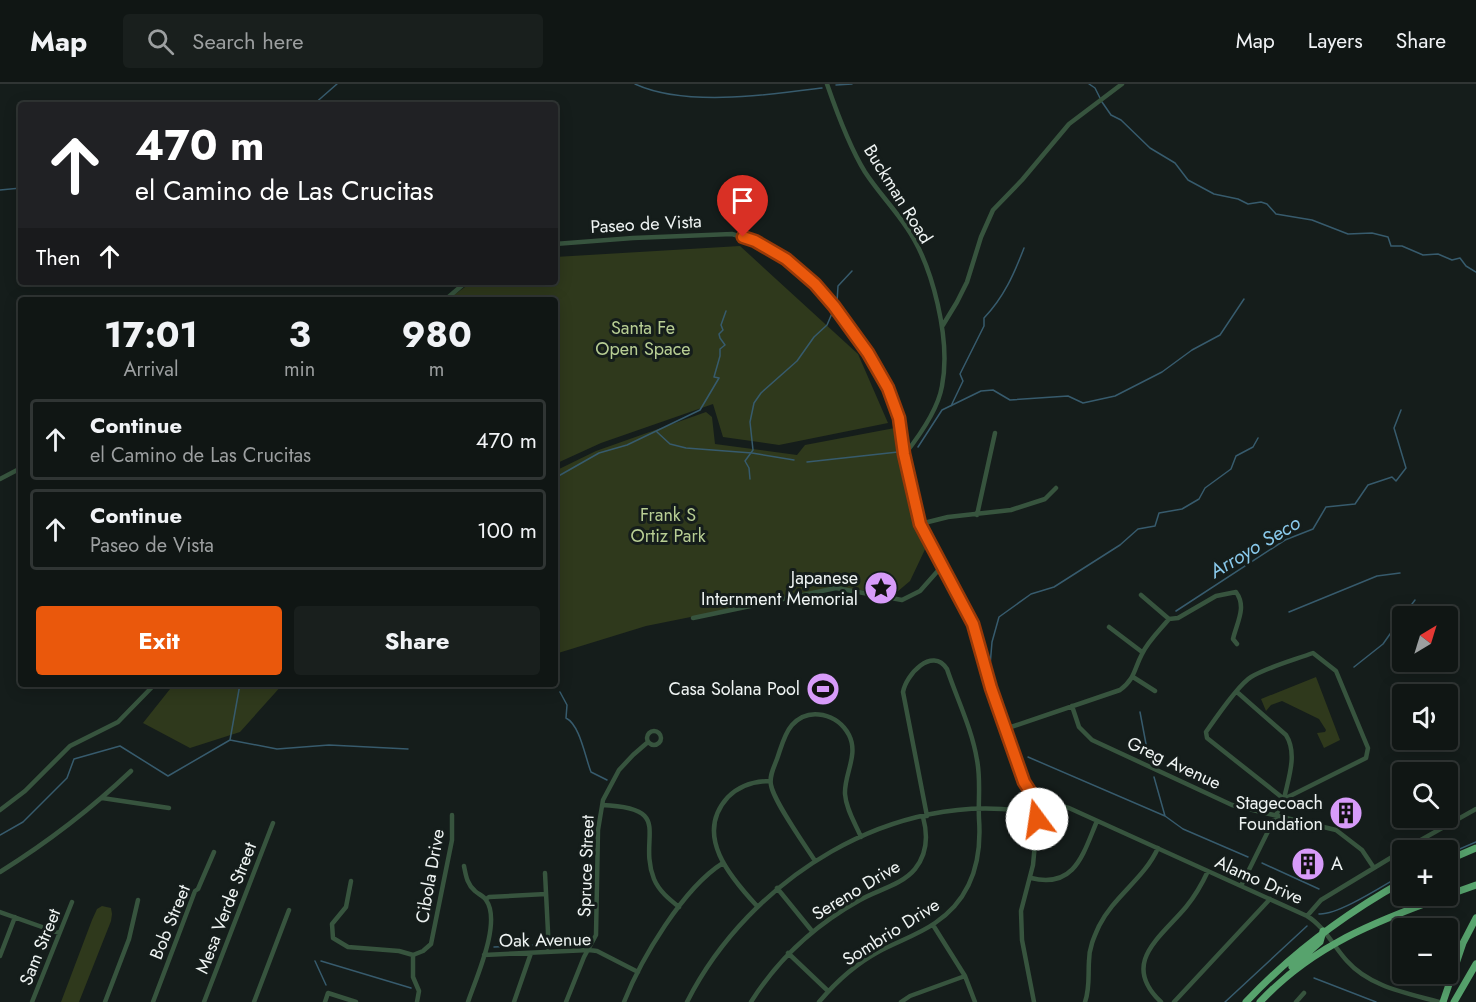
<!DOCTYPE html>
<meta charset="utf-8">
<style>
:root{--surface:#101614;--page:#191f1d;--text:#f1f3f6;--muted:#9c9fa0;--line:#303534;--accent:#ea580c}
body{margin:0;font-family:Jost,sans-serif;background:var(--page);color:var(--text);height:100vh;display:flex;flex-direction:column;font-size:22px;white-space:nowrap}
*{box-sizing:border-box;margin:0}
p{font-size:20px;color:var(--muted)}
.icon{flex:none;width:33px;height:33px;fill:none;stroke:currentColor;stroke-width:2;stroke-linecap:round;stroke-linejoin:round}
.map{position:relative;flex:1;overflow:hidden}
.side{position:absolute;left:18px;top:213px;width:540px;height:390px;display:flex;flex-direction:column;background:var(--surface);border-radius:6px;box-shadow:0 3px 15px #0003,0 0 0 2px var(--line)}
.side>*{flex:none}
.guide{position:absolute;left:18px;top:18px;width:540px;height:183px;border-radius:6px;box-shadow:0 3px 15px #0003,0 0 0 2px var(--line);background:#202124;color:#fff;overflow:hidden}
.needle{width:39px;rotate:38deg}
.controls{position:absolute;left:1392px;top:522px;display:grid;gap:12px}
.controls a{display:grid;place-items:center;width:66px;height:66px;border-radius:6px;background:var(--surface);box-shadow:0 3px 15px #0003,0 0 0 2px var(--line);font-size:30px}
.pin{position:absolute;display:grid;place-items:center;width:51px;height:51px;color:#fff;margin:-62px -26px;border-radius:50% 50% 50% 0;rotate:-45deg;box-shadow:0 0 6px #0007}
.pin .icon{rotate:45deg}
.me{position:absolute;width:66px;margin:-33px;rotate:346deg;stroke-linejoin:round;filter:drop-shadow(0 0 4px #0008)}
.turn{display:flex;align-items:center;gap:21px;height:126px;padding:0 18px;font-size:27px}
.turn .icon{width:78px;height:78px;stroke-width:2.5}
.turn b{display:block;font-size:42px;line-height:51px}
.then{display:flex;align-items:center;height:57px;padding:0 18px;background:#0003;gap:12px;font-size:22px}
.eta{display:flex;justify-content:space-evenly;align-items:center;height:102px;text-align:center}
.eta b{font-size:36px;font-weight:700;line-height:42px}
.action{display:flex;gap:12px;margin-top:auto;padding:12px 18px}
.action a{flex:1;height:69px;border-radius:6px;background:var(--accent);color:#fff;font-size:24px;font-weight:700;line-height:69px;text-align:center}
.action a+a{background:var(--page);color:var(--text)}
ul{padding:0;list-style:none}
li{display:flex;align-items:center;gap:18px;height:81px;margin:0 12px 9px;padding:0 6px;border:3px solid var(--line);border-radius:6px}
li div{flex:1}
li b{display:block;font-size:22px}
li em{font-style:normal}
header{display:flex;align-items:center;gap:36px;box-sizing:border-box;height:84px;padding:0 30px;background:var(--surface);border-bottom:2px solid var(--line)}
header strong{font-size:28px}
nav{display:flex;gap:33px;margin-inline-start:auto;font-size:21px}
.search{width:420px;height:54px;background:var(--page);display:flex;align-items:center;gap:15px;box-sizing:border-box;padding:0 21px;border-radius:6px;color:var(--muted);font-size:22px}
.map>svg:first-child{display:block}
.green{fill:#2f391c}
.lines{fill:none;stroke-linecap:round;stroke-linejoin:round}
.stream{stroke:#375b6d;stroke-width:1.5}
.minor{stroke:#37543e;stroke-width:4.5}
.highway{stroke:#57a36d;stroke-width:7}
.route-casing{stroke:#983908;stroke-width:15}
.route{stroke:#ea580c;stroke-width:10}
.labels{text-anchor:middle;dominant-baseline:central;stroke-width:6;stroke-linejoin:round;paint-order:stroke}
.street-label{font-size:18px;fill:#eff4f3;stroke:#151d1b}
.park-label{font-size:18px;fill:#b8ce94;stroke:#151d1b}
.poi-label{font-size:18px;fill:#eff4f3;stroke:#151d1b;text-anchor:end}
.water-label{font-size:20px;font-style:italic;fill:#89c9eb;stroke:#151d1b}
</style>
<header>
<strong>Map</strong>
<div class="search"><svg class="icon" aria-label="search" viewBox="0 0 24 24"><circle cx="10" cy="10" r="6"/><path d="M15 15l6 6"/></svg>Search here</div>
<nav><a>Map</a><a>Layers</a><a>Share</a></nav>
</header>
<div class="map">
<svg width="1476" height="918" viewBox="0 0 1476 918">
<rect width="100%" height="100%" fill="#151d1b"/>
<path class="green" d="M740,162L858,270L888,339L779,361L723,353L713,320L601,359L555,380V216H447L472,198H555V173Z
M706,328L712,333L715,360L797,371L805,361L900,343L915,419L929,457L910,497L897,508L830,505L646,542L555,570V387L596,367Z
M1316,593L1340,656L1324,664L1317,649L1325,648L1326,646L1319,635L1282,617L1271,621L1266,627L1261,615Z
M174,600H283L240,648L190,664L143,639Z
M102,822L111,824L112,830L111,837L79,918H61L92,836L97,825Z"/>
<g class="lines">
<path class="stream" d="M635,0C685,23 768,11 822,4
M1089,0L1095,4L1100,14
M836,1L852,0
M1102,18L1111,31L1121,36L1150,64L1175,79L1188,96L1214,110L1238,115L1248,120L1261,118L1267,120L1276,130L1312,136L1348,150L1372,149L1388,153L1391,162H1402L1423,171L1438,170L1452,176L1460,174L1466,182L1476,188
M313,21L337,0
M0,106L21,104
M837,218L838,202L852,187
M951,322L963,297L960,290L984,242V234C1004,213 1014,190 1024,164
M657,348L670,360L686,364L752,369L794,376
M918,363L942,326L981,307L993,306L1010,316L1068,312L1083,319L1115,312L1162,288L1192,266L1220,251L1244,215
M807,378L898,368
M555,394L599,369L627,361L700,326L719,294L714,293L720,272V265L725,261L720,254L719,250L723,246L721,241L726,227
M750,395L749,384L745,377L753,366L750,338L754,319L761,309L797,277L814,253L827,241L833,227
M1176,527L1285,456L1313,445L1326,423L1355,420L1368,401L1392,393L1396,397L1406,384L1394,344L1401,326
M1289,528L1377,492L1400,489
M1403,532L1415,516
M990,582L992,558L999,533L1031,510L1054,503L1120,461L1138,445L1155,442L1159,429L1182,425L1199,415L1205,404L1231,385L1236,372L1253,363L1258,354
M1354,583L1383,560L1402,533
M560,608L567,621L566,634C580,641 585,673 591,688L607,696
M1140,628L1149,676
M230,656L277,665L329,661L408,665
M1028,673L1165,732
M1154,693L1165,732L1183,745L1248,773
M0,751L23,738L67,694L74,675L120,662L168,692L230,656L240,600
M1448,770L1476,758
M1262,779L1319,805
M1319,830C1339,831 1384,801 1402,791
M494,863L539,861
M315,877L326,901
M321,877L411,904
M1314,894L1376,918
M1225,918L1307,842"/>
<path class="minor" d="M827,0C837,29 849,62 865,88C878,108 894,124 907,144C933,182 951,256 942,302C938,326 920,351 905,370
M555,160L633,154L732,150L755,157L786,175L825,210L868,269L895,319L920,440L973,540L991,604L1024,698L1027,719
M445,216L466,198
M943,241L957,218L967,198L981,153L993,126L1022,96L1069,40L1122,0
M0,395L21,384
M977,431L995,349
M920,440L948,433L1011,426L1045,415L1056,404
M693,534L836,504L902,516L920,507L943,481
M1169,535L1178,534L1216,512L1236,508C1247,523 1237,538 1233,555L1237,560
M1109,543L1142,568
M1133,593L1155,607
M1237,608L1286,651C1298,670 1288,695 1284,715L1207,654L1206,648C1215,635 1239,600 1251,593C1268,583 1294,576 1313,569L1336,587L1368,664L1366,674L1284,715L1241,802
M1072,622L1079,643L1092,656L1232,721L1336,746L1362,766L1374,784
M1005,645L1120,606C1135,595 1134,585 1142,570C1148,557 1160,546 1169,535L1141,511
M647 654a7 7 0 1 1 14 0a7 7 0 1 1-14 0Z
M1024,698L1034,716
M102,714L169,724
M602,721C676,724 637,752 654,795C659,807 669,815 679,823
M1009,725L1026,720
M0,726L25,707L70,662L118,638L155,600
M1028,728L1026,721L1031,716L1069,724L1307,832C1324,842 1334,863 1347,877C1370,903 1407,909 1439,918
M1031,729L1036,746
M1403,766L1476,725
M815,777C805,761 774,718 771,701C769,692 774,683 777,675C781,664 784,650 792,641C809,622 838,630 849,651C859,671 844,690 845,710C846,725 855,739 861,753
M464,782C466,792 467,800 475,807C478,810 484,812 486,816C502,838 476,894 468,918
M0,788C48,758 90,726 131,687
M545,789L549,868
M1031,794C1075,805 1083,770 1097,737
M351,797L346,823L332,840L333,854L348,863L399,867L413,871
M777,804L812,847
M486,815L489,813L546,810
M757,822C731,794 693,751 728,713C739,702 755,697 770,697
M0,828L59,849
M1307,832L1321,816L1402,767
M933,841L965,892L975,918
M788,869L828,907
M413,871L423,867L431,860L452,756V731
M413,871V893L419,907L417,918
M484,871L589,866L597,867L638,888
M0,872L15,833
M32,918L72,818
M105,918L129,855L138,816
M153,918L195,807L198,805L214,768
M204,918L273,739
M254,918L289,826
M325,918L328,909L356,918
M514,918L531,869
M566,918L584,873L596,851L598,746L603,716L619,686L633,671L648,658
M624,918C641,875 683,804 723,779
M687,918C749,795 894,703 1034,729L1039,724L1037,717
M751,918C778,875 815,841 860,816C877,806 902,801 915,785C927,770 928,751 923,733
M819,918C835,899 856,880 878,868C896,858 918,851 935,839C971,815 982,777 979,735C978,716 981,696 977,676C972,645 957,615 947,585C932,562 906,591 903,608L927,732
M901,918L910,912L965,892
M1034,918L1022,856L1021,827L1033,781L1038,727
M1085,918C1090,904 1088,891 1089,877C1089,864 1094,853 1099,842C1114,812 1144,795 1158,764
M1161,918C1120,879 1160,854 1186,823C1195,812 1202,800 1208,787
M1174,918L1270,815
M1296,918L1304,909"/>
<path class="highway" d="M1448,776L1476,764
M1448,811L1476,801
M1292,883L1320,858L1323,847
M1246,918C1293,868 1343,831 1402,798
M1260,918C1312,862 1376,837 1446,812
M1443,918L1463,859L1476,834
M1454,918L1476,880"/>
</g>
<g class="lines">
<defs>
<path id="route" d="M743,153L755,157L786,175L815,200L834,222L868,269L888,304L899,334L904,370L920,440L973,540L991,604L1024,698L1039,721L1037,735"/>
</defs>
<use href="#route" class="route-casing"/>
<use href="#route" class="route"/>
</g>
<defs>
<symbol id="sight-disc" viewBox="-11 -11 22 22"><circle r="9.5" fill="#d79bf9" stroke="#151d1b"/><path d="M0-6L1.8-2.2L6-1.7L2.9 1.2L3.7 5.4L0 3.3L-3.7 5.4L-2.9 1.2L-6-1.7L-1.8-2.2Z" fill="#111"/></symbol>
<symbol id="stadium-disc" viewBox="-11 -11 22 22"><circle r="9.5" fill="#d79bf9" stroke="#151d1b"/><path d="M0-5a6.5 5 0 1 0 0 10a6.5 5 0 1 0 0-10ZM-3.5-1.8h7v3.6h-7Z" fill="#111"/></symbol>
<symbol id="building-disc" viewBox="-11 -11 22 22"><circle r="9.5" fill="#d79bf9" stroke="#151d1b"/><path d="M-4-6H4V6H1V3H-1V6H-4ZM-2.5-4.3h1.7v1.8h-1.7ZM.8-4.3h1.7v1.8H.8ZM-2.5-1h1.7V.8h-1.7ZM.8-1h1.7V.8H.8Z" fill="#111"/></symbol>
</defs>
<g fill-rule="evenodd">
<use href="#sight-disc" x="862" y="485" width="38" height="38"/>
<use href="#stadium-disc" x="804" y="586" width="38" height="38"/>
<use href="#building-disc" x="1327" y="710" width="38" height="38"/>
<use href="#building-disc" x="1289" y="761" width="38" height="38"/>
</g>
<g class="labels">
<g class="street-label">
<text transform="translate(898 110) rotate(58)">Buckman Road</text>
<text transform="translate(646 140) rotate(-3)">Paseo de Vista</text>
<text transform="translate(1174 679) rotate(25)">Greg Avenue</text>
<text transform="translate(586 782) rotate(-88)">Spruce Street</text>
<text transform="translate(430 792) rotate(-80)">Cibola Drive</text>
<text transform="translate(1259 796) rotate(24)">Alamo Drive</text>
<text transform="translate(856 806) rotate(-31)">Sereno Drive</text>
<text transform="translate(226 824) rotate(-69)">Mesa Verde Street</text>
<text transform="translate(170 838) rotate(-68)">Bob Street</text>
<text transform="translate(891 848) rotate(-32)">Sombrio Drive</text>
<text transform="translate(545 856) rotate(-1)">Oak Avenue</text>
<text transform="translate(40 863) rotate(-68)">Sam Street</text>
</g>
<g class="park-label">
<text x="643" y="244">Santa Fe<tspan x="643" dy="21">Open Space</tspan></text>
<text x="668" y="431">Frank S<tspan x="668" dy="21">Ortiz Park</tspan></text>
</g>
<g class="poi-label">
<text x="858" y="494">Japanese<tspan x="858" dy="21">Internment Memorial</tspan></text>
<text x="800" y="605">Casa Solana Pool</text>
<text x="1323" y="719">Stagecoach<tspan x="1323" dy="21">Foundation</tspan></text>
<text x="1331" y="780" text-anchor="start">A</text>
</g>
<g class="water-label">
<text transform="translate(1255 463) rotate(-31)">Arroyo Seco</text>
</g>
</g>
</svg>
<div class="controls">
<a><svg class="needle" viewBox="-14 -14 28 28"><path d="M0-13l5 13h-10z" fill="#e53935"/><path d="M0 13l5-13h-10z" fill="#9c9fa0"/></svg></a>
<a><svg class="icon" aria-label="sound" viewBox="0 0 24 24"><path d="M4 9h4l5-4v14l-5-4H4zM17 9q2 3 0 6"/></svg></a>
<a><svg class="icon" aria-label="search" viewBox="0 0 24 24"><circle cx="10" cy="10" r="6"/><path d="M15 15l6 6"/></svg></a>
<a>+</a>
<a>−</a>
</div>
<div class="pin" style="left:743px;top:153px;background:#d93025"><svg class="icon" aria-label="arrive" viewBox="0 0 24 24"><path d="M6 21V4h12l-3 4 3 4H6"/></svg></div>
<svg class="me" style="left:1037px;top:735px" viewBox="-20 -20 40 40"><circle r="19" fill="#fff"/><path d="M0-13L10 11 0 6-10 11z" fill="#ea580c"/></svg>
<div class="guide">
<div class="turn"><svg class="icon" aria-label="ahead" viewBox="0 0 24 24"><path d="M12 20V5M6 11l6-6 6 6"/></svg><div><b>470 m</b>el Camino de Las Crucitas</div></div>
<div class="then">Then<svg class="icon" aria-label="ahead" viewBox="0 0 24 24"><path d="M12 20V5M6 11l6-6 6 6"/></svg></div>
</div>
<section class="side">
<div class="eta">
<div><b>17:01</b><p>Arrival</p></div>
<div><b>3</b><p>min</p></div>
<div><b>980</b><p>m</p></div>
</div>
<ul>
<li><svg class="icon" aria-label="ahead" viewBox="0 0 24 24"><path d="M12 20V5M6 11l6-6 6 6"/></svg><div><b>Continue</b><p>el Camino de Las Crucitas</p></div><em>470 m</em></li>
<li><svg class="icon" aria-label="ahead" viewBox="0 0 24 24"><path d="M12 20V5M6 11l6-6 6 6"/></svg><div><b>Continue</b><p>Paseo de Vista</p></div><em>100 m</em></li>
</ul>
<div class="action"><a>Exit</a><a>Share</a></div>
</section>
</div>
